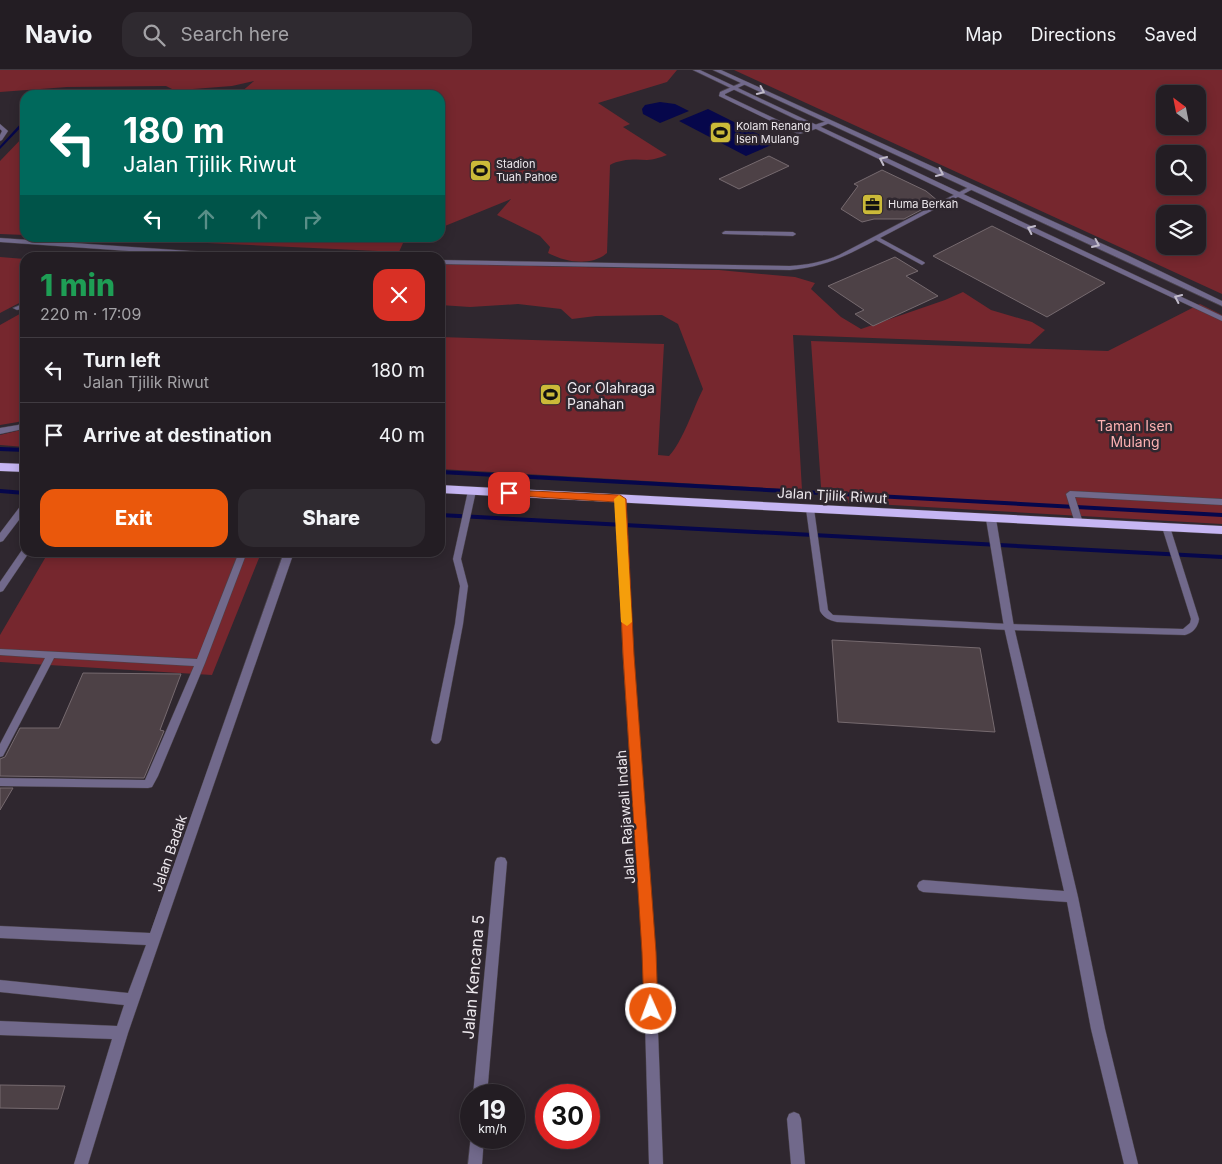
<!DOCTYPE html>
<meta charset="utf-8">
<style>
:root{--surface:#231d23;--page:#2f2a30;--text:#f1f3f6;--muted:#a3a2a6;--line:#403b41;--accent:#ea580c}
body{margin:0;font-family:Inter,sans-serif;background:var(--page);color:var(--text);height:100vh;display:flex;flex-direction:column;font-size:19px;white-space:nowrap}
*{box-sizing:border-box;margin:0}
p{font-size:16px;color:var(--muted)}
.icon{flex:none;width:28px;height:28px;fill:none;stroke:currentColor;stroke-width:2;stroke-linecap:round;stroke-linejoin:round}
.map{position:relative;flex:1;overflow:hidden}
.drawer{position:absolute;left:20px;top:182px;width:425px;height:305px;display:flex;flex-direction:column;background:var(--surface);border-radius:15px;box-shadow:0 2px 12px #0003,0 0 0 1px var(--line)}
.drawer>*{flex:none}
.banner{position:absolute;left:20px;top:20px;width:425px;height:152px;border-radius:15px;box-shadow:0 2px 12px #0003,0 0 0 1px var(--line);background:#00695c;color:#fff;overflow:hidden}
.needle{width:32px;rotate:328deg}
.buttons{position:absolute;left:1156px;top:15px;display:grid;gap:10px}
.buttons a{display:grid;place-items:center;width:50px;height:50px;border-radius:10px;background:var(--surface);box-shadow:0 2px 12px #0003,0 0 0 1px var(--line);font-size:25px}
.speed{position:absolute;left:460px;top:1014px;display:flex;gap:10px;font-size:25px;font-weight:700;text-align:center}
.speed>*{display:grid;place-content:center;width:65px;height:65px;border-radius:50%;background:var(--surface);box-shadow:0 2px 12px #0003,0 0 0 1px var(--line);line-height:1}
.speed small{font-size:12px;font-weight:400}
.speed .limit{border:8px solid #d22;background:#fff;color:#111}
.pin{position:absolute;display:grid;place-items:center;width:42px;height:42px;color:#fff;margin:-21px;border-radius:10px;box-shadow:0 2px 8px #0006}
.me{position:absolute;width:55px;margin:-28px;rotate:358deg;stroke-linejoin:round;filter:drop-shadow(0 0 4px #0008)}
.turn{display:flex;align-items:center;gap:18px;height:105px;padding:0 20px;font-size:22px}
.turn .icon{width:65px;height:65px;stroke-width:2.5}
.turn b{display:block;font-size:35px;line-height:42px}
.lanes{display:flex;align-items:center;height:48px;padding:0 20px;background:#0003;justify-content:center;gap:25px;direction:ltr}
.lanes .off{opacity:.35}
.round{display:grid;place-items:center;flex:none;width:52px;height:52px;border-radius:15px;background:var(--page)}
.summary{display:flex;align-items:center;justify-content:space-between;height:85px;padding:0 20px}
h1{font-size:30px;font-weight:800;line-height:38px;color:#1e9e55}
.primary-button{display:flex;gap:10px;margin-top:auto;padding:10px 20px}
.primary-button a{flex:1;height:58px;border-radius:15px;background:var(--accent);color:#fff;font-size:20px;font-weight:800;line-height:58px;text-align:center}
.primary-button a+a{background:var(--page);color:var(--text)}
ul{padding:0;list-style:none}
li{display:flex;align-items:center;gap:15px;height:65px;padding:0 20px;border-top:1px solid var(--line)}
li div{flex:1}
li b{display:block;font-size:19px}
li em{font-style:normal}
header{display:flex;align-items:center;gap:30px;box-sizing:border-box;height:70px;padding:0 25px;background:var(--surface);border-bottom:1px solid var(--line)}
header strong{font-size:24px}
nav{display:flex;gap:28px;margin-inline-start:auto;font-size:18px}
.search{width:350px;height:45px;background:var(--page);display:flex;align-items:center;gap:12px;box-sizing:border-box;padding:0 18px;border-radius:15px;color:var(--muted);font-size:19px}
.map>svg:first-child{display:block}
.green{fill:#76272e;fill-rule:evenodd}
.water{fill:#06074b}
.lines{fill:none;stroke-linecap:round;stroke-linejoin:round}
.stream{fill:#06074b;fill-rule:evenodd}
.building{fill:#4d4146;stroke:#766a6f}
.service-casing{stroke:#494249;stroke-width:1}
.minor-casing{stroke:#494249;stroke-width:1}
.trunk-casing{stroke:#494249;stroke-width:1}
.service{fill:#71698b;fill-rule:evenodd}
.minor{fill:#71698b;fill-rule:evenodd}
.trunk{fill:#c6b6f3;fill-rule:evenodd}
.oneway{stroke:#c1bbca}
.route{fill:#ea580c;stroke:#983908}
.slow{fill:#f59e0b}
.labels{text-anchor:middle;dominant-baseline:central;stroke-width:5;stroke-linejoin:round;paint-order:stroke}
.far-poi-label{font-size:11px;fill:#ece7ec;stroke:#2f272f;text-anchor:start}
.poi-label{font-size:14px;fill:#ece7ec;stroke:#2f272f;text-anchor:start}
.park-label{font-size:14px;fill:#fdb1b2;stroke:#2f272f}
.street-label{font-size:14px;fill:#ece7ec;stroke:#2f272f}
.near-street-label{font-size:16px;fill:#ece7ec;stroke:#2f272f}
</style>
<header>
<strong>Navio</strong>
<div class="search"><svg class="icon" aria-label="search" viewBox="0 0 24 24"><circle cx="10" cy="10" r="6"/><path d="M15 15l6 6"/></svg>Search here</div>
<nav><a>Map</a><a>Directions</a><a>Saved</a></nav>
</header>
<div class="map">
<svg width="1222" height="1094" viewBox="0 0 1222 1094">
<rect width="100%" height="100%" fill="#2f272f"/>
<path class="green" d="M0,0H677L667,12L598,33L630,54L623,57L667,85C661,87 653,90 647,90C636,89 620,89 610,95L607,183C591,197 565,192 548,183L550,177L540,166L497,145L511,129L440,158V25H171L174,20L166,16L67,17L0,22ZM254,11L240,23L180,20L232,16Z
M734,0H1222V224ZM1165,24H1198V56H1165ZM1165,84H1198V116H1165ZM1165,144H1198V176H1165Z
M25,65V165L0,164V91Z
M97,168H417L403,173L399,182Z
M0,187L25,189V230L0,243Z
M440,194L719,200L795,207L815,213L811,219L841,247L861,259L945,230L963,222L991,240L1032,252L1045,260L1030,274L793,265L802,420L440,399V267L664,274L658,385L669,386C683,371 693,339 703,319L678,254L662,245L596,246L572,249L561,239L518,234L470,237L440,235Z
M1200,234L1222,245V454L822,431L811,271L1108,281Z
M25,241V349L18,352L0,355V255Z
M25,359V377L0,375V365Z
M48,483H261L212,605L0,592V565Z"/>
<path class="water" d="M660,32L675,34L689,41L660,53L643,44L642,39L645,35Z
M708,39L776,73L746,86L679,51Z"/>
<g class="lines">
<path class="stream" d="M24,50H25V53L0,79V76Z
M0,377L25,378V382L0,381Z
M440,400L1222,443V447L440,404Z
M0,419L25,421V425L0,423Z
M440,443L1222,485V489L440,447Z"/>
</g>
<path class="building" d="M769,86L789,96L739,119L719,109Z
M882,100L926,121L938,131L904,149H874L862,152L841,139L858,116L854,114Z
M992,156L1105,213L1047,247L933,186Z
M895,187L918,201L906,206L938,226L873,256L855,244L864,240L828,216Z
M832,570L980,578L995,662L838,652Z
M83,603L181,604L160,660L164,661L144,708L0,706V689L5,687L20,658H59Z
M0,718H13L0,740Z
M0,1015L65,1016L58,1039L0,1038Z"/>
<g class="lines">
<defs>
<path id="service" d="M743,12L748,13L725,24V25L799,60C809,59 823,49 832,52L808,62L798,64L719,26L720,22Z
M0,54L8,61L2,70L0,71V65L2,61L0,59Z
M971,116L974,118L973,119L880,168L924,192L925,193L922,195L876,170C846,186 824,197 790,200L440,194V190L790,196C807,195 823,192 839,185Z
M725,161L793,162L796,164L793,166L723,164L722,163Z
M0,168L264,186L267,188H229L0,172Z
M472,418L476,421L461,489L468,516L463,554L441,670L439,673L436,674L433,673L431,670L455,554L460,516L453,489L468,421Z
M1070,421L1222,429V435L1075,427L1083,453L1079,456L1075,453L1066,424Z
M25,433V442L3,471L0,472V463L22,434Z
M810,436L814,439L828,540L833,545L1009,554L1183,559L1190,553L1191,549L1162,457L1166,454L1170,457L1199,549C1198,557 1193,563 1185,565L1009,560L837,552C829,550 824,548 820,541L806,439Z
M25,479V482H29L28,484L3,521L0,522V512L22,480Z
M239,482H247L205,593L158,706L152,717L148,718L0,716V708L145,710L194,596L54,588L3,686L0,687V674L45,588L0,585V579L197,589Z"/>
<path id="minor" d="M693,0H700L1222,246V251L956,126Z
M713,0H721L1127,185L1222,231V236Z
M25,233V238L17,240L13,238Z
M25,351V358L23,359L0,364V358L18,355Z
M621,426L626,429L633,585L655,881L663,1094H649L643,881L623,585L616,429Z
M991,446L996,449L1014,557L1078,827L1105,959L1138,1094H1124L1091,959L1067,832L923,822L919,820L917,816L919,812L923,810L1064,821L1004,557L986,449Z
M284,482H294L128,963L88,1094H74L112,969L0,965V951L117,956L124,935L0,922V910L128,923L146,875L0,868V856L150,863Z
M501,787L505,788L507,792L487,1025H473L495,792L497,788Z
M794,1042L799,1044L801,1049L805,1094H791L787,1049L789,1044Z
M471,1065V1068H484L482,1094H468Z"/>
<path id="trunk" d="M0,393L25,394V402L0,401Z
M440,415L1222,456V464L440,423Z"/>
</defs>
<use href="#service" class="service-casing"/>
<use href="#minor" class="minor-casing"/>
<use href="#trunk" class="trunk-casing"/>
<use href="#service" class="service"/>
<use href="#minor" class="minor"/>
<use href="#trunk" class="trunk"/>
</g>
<defs><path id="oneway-chevron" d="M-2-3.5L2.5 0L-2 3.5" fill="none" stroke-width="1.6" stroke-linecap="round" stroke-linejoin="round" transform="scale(1.25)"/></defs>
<g class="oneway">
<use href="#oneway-chevron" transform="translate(761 21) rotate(25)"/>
<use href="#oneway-chevron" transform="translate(883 90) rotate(-155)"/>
<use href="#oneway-chevron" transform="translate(940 103) rotate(25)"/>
<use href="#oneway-chevron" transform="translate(1031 159) rotate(-155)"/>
<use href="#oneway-chevron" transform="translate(1096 174) rotate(24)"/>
<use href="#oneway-chevron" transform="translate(1178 228) rotate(-155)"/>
</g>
<path class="route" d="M509,420L620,425L626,429L634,585L656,882L658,939L656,945L651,947L646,945L644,939L642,882L623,585L616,432L505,425L504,423Z"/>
<path class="slow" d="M619,425L625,429L632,552L627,556L621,552L614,429Z"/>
<defs>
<symbol id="stadium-square" viewBox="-11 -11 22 22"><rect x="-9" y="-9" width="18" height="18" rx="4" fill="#cbba39" stroke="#2f272f"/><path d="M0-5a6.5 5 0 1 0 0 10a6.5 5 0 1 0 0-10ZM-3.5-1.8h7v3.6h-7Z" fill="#111"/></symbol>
<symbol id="office-square" viewBox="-11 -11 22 22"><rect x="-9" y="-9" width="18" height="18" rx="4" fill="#cbba39" stroke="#2f272f"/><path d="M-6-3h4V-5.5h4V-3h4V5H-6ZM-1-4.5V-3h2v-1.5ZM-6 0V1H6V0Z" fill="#111"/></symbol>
</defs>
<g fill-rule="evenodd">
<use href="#stadium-square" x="708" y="50" width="25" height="25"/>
<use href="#stadium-square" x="468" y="88" width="25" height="25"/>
<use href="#office-square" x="860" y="122" width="25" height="25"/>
<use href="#stadium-square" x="538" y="312" width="25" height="25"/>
</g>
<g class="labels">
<g class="far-poi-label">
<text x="736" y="56">Kolam Renang<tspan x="736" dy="13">Isen Mulang</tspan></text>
<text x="496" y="94">Stadion<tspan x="496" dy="13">Tuah Pahoe</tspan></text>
<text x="888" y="134">Huma Berkah</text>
</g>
<g class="poi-label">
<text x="567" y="317">Gor Olahraga<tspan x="567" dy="16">Panahan</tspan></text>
</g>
<g class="park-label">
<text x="1135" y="355">Taman Isen<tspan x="1135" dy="16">Mulang</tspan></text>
</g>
<g class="street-label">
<text transform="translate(832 425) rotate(3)">Jalan Tjilik Riwut</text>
<text transform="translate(625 747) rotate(-94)">Jalan Rajawali Indah</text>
<text transform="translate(169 783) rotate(-71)">Jalan Badak</text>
</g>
<g class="near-street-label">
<text transform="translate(473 907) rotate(-85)">Jalan Kencana 5</text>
</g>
</g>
</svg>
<div class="buttons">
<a><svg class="needle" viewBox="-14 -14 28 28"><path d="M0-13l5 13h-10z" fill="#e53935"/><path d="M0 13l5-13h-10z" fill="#a3a2a6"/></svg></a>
<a><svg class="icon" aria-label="search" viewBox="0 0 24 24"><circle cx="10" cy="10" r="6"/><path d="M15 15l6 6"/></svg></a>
<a><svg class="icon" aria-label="layers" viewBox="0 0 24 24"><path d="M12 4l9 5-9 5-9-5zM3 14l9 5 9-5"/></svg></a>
</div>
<div class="speed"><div>19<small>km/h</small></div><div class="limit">30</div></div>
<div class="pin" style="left:509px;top:423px;background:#d93025"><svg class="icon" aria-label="arrive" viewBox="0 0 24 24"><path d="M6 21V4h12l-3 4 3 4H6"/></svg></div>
<svg class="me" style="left:651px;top:939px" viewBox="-20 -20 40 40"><circle r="17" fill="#ea580c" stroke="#fff" stroke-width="3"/><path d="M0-11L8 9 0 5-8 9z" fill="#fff"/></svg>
<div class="banner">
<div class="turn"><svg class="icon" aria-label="left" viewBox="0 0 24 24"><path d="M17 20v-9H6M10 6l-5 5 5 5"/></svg><div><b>180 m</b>Jalan Tjilik Riwut</div></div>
<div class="lanes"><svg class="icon" aria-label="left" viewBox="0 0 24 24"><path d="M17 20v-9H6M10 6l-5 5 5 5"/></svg><svg class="icon off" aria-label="ahead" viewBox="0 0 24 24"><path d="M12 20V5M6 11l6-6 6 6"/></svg><svg class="icon off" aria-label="ahead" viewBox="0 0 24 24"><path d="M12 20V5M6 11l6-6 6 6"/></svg><svg class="icon off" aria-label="right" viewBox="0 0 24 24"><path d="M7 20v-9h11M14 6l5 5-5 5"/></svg></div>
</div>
<section class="drawer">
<div class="summary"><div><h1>1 min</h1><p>220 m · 17:09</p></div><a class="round" style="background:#d93025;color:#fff"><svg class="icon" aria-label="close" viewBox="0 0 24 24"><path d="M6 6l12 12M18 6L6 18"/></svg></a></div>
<ul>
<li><svg class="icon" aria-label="left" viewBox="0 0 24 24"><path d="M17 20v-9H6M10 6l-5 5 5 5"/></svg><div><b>Turn left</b><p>Jalan Tjilik Riwut</p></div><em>180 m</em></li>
<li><svg class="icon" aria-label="arrive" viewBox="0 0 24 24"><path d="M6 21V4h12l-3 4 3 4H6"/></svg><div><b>Arrive at destination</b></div><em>40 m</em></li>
</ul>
<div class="primary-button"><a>Exit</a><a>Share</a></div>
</section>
</div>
